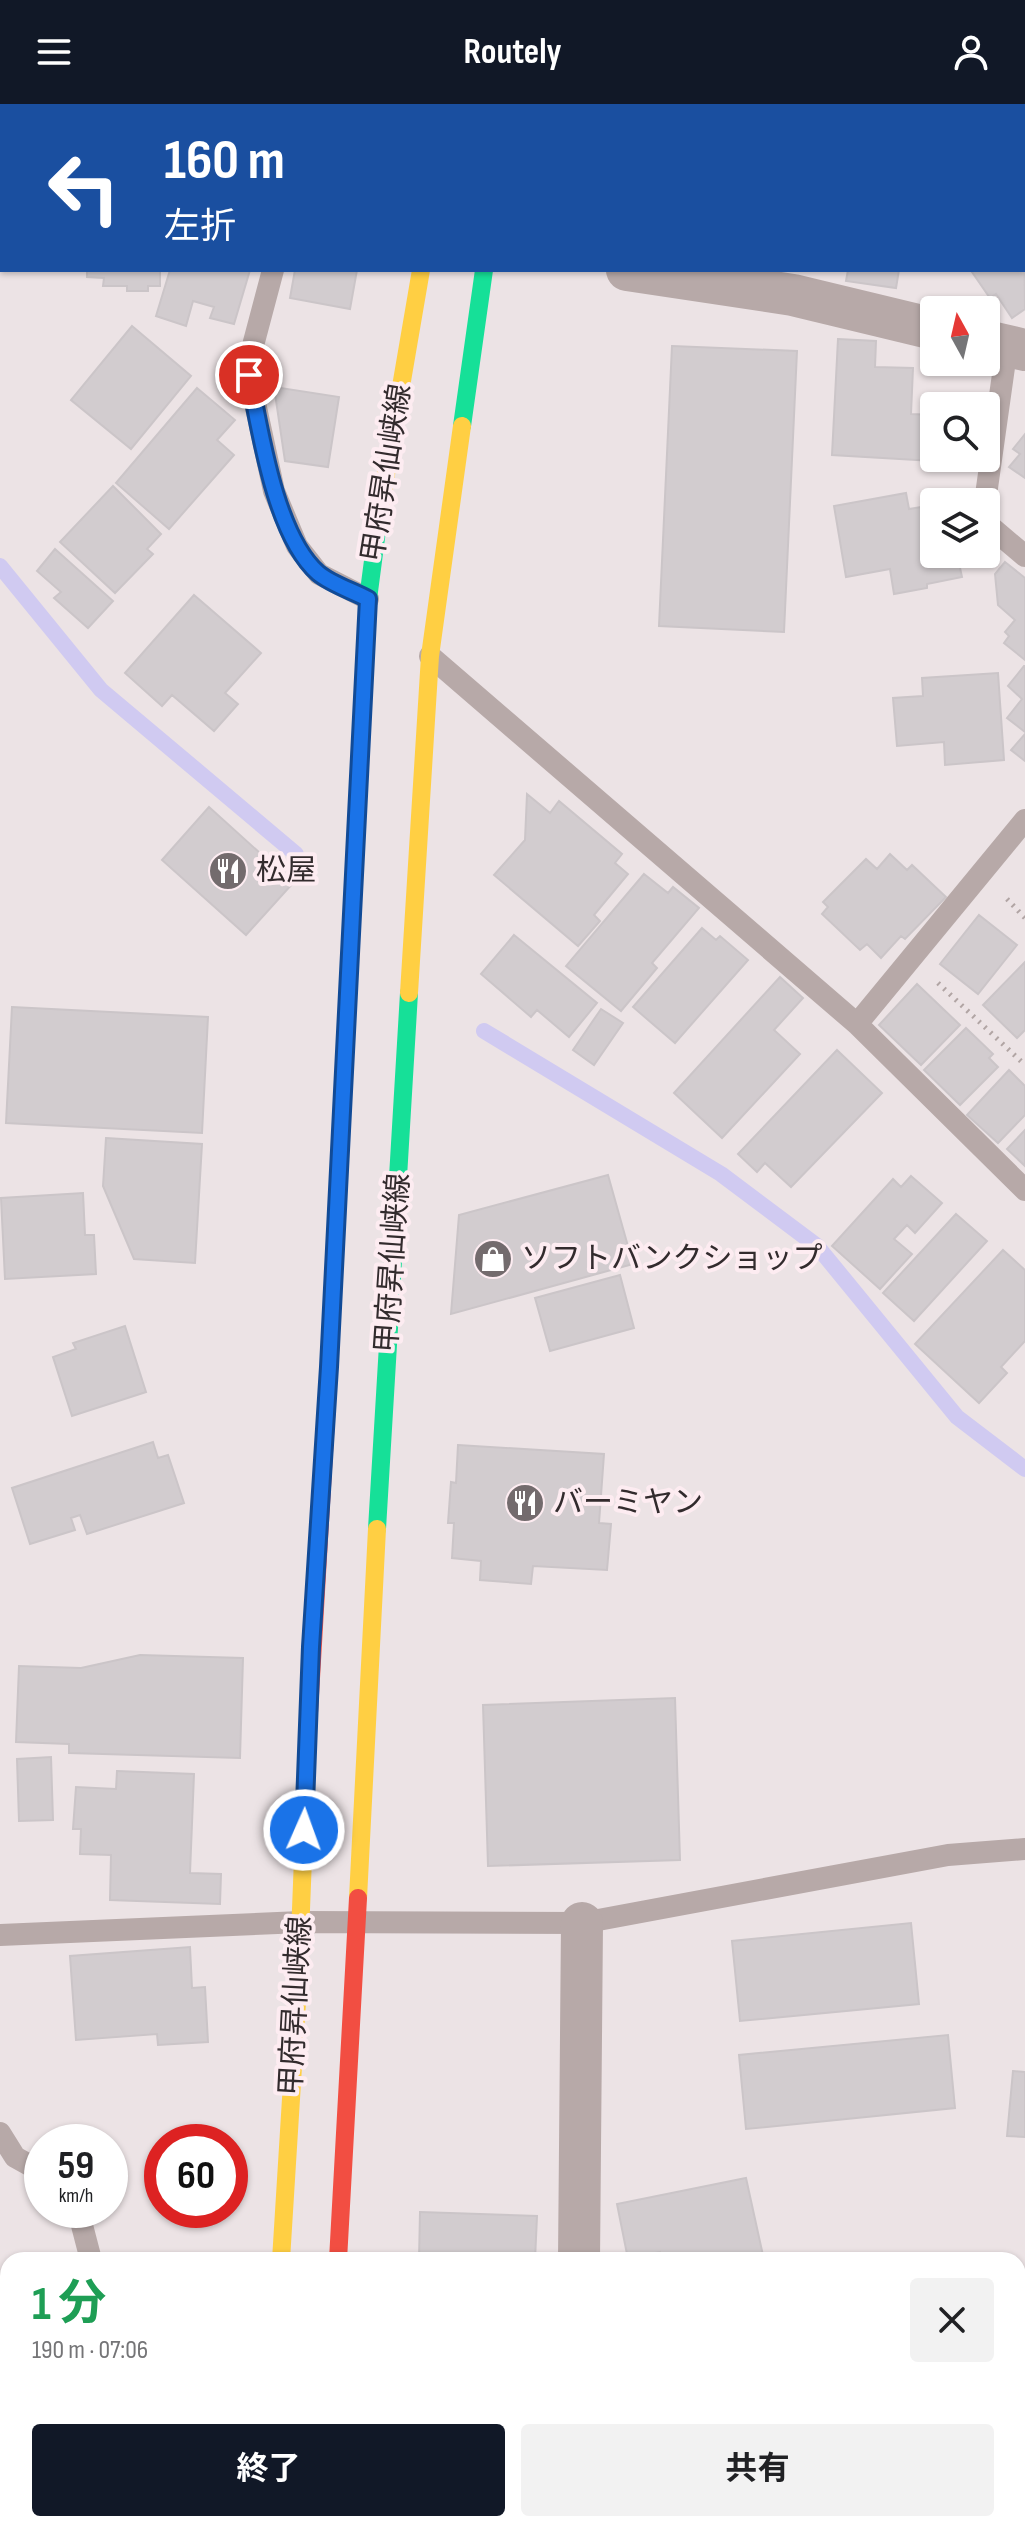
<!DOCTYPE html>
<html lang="ja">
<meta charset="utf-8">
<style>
:root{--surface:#fff;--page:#f2f2f2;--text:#202124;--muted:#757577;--accent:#111827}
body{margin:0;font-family:"Sofia Sans Condensed","Noto Sans JP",sans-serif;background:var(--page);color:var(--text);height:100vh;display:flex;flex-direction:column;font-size:30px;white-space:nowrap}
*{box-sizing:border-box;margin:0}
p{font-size:26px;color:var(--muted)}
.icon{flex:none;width:44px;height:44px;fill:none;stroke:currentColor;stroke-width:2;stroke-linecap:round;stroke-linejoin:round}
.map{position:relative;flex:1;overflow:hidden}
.details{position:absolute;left:0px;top:2148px;width:1026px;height:280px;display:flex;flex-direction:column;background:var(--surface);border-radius:24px 24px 0 0;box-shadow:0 2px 6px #0004}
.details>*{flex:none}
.guide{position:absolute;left:0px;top:0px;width:1026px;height:168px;box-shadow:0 2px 6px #0004;background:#1a4fa0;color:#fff;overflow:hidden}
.needle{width:52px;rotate:352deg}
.tools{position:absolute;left:920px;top:192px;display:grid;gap:16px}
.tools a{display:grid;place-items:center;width:80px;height:80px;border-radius:8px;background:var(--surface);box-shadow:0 2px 6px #0004;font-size:40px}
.speed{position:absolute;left:24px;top:2020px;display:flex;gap:16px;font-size:40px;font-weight:700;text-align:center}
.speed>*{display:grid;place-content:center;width:104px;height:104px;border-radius:50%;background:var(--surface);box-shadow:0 2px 6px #0004;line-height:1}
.speed small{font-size:20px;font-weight:400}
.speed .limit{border:12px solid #d22;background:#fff;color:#111}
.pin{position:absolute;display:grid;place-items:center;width:68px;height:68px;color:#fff;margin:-34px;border:4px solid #fff;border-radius:50%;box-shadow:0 2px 8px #0007}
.me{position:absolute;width:88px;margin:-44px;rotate:2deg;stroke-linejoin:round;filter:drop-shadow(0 0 6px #0008)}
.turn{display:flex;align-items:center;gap:28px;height:168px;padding:0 32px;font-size:36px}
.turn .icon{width:104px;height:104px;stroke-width:2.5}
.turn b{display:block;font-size:56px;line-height:68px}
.round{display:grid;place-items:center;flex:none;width:84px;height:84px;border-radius:8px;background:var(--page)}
.headline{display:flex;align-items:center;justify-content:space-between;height:136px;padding:0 32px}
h1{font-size:48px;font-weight:700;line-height:60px;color:#1e9e55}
.action{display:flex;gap:16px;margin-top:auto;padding:16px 32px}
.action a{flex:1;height:92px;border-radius:8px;background:var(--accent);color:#fff;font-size:32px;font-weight:700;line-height:92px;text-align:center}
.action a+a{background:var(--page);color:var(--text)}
header{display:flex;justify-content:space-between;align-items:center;height:104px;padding:0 32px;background:var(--accent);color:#fff;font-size:36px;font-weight:700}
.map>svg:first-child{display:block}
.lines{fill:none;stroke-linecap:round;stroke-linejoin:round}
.stream{stroke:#d0caf1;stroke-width:16}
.building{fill:#d2cccf;stroke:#cbc5c8;stroke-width:2}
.path{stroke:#b1a5a4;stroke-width:5;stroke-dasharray:2 6;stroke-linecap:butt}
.lane{stroke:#b7a9a8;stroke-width:22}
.street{stroke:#b7a9a8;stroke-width:42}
.fast{stroke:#16e098;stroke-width:18}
.slow{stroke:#ffcf43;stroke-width:18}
.jam{stroke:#f24e42;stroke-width:18}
.route-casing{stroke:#114b97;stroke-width:20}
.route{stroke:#1a73e8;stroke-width:14}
.labels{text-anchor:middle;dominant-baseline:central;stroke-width:8;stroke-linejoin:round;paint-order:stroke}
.street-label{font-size:30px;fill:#322b2d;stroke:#fdecf1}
.poi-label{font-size:30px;fill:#322b2d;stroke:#fdecf1;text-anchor:start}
</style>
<header><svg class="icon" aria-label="menu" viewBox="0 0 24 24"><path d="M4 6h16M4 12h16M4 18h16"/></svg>Routely<svg class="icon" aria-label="person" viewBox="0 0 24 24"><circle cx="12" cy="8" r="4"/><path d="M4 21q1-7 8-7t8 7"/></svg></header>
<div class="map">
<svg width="1025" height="2428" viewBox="0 0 1025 2428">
<rect width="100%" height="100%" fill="#ece3e5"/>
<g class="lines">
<path class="stream" d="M0,462L101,586L296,750
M484,927L721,1070L817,1142L957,1313L1025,1365"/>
</g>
<path class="building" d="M1024,132L1025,205L1012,214L996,190L990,194L972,168L975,166H1024Z
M87,166H160V182H148V187H127V182H103L104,174L87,173Z
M170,166H250L234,220L210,214L214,203L193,197L186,222L156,212Z
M295,166H357L350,205L290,194Z
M848,166H899L896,184L846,177Z
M132,222L191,272L131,345L71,296Z
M838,235L876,237L875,263L913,264L911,310L934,311V354H968L967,359L832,351Z
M672,242L797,247L784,528L659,522Z
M274,283L339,293L328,363L285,357Z
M197,284L235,316L217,336L234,351L169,425L116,379Z
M1025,330V374L1009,363L1020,350L1013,345Z
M113,382L161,430L147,445L153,450L115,489L60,438Z
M906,389L909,405L934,401V450H957L962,473L927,480V484L894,490L890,465L846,473L834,402Z
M55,445L113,497L88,524L54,494L61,488L37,467Z
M1005,458L1025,474V556L1004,539L1009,532L1005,528L1015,516L998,501L995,470Z
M194,491L261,549L225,589L238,600L214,627L172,591L162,602L125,569Z
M1024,562H1025V628L1007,614L1022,595L1008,582Z
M998,569L1004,656L945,661L944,638L897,642L893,594L923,592L922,574Z
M1025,630V657L1011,646Z
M527,690L550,709L559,697L622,750L615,759L628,770L594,811L600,817L578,842L494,771L525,736Z
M209,703L293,779L246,831L162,756Z
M890,750L907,766L912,761L946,793L905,835L901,832L881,854L867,840L860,846L822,810L828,803L823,798L866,755L877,765Z
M644,770L668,789L673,783L699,804L652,859L657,864L621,907L566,862Z
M979,811L1017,841L978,890L940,860Z
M702,824L716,836L720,832L748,856L675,939L633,903Z
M514,831L597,899L569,933L537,906L531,913L481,870Z
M1025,858V926L1017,934L983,901Z
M780,873L803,894L774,926L800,950L722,1034L674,989Z
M917,880L960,921L921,961L879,921Z
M12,903L208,913L202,1029L6,1019Z
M601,905L623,919L594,961L573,946Z
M966,924L993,950L989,954L998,963L960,1001L924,966Z
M837,946L882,989L791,1083L765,1059L757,1068L738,1050Z
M1009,966L1025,982V1011L998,1039L967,1011Z
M1025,1026V1062L1007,1045Z
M106,1034L202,1040L195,1159L134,1155L103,1082Z
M608,1071L633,1160L451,1210L459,1111Z
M911,1072L942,1099L915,1129L907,1121L894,1135L912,1150L880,1185L832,1142L893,1075L901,1083Z
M83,1089L85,1131H94L96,1170L5,1175L1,1094Z
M956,1110L987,1137L914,1217L883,1189Z
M1003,1146L1025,1166V1237L1001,1263L1007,1269L979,1299L915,1240Z
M620,1171L634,1224L550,1247L535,1194Z
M125,1222L146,1288L72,1312L53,1253L76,1245L73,1239Z
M153,1338L158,1354L168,1351L184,1399L87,1430L80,1411L71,1414L75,1426L30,1440L12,1384Z
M458,1341L604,1350L599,1419L611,1420L607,1466L533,1462L531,1480L480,1476L481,1457L452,1454L454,1419H448L451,1378L456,1379Z
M140,1551L243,1554L240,1654L69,1649V1640L16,1638L19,1562L81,1564Z
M675,1594L680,1756L488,1762L483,1601Z
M51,1653L53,1716L19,1717L17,1655Z
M117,1667L194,1670L190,1769L221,1770L220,1800L110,1796L111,1751L80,1750L81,1725H73L76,1683L116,1685Z
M911,1819L919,1900L740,1917L732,1837Z
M190,1843L192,1884L205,1883L208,1938L158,1941L157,1930L76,1936L70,1852Z
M948,1931L955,2004L746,2025L739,1951Z
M1013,1967L1025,1968V2033L1007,2032Z
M746,2074L764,2156H662L660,2148L628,2155L617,2100Z
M420,2108L537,2112L535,2156H419Z
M8,2276V2383L0,2388V2297L6,2293L0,2281Z"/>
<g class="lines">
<path class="path" d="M1007,795L1025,814
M938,879L1025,961
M1018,2389L1025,2387
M655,2425L724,2428
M800,2428L844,2420"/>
<path class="lane" d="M273,166L251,249L249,271L274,387L297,442L319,470L368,495
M985,398L1007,242
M986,419L1025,452
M430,552L857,920L1025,1086
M857,920L1025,716
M0,1831L301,1818L582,1819L948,1751L1025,1745
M0,2029L15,2053L42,2068
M78,2106L91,2156
M609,2420L618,2423
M177,2428L178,2420"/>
<path class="street" d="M127,2L130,0
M0,79L2,82
M627,166L793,191L934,225
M986,237L1025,246
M579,2156L582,1819"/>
<path class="fast" d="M462,322L484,166
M330,1245L368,495L379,411
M377,1425L409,889"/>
<path class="slow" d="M455,0V2
M379,411L421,166
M409,889L430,552L462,322
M358,1794L377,1425
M281,2156L298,1882L308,1626"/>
<path class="jam" d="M518,0V2
M308,1626L330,1245
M338,2156L358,1794
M321,2420V2428
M261,2428L262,2420"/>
</g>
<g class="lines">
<defs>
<path id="route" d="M249,271C260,326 275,431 318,469C331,480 353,487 368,495L329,1263L311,1543L304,1726"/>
</defs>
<use href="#route" class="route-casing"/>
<use href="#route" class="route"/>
</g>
<defs>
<symbol id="restaurant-disc" viewBox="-11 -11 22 22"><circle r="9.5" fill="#736b6d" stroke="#fdecf1"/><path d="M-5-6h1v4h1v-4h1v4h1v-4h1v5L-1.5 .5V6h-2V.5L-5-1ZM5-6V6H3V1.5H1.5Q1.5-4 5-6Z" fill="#fff"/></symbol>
<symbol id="shop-disc" viewBox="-11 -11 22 22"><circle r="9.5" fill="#736b6d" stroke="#fdecf1"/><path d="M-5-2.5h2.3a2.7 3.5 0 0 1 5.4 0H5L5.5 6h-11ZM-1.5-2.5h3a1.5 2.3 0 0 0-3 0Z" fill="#fff"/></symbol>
</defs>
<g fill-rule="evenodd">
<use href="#restaurant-disc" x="206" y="745" width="44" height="44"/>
<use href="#shop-disc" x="471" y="1133" width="44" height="44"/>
<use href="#restaurant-disc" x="503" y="1377" width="44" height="44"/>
</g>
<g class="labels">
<g class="street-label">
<text transform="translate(387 369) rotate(-81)">甲府昇仙峡線</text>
<text transform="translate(393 1159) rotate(-86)">甲府昇仙峡線</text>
<text transform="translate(296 1902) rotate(-87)">甲府昇仙峡線</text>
</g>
<g class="poi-label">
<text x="256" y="767">松屋</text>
<text x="521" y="1155">ソフトバンクショップ</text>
<text x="553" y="1399">バーミヤン</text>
</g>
</g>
</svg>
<div class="tools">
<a><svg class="needle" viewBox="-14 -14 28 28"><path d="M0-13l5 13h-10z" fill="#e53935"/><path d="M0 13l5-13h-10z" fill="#757577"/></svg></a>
<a><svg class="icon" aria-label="search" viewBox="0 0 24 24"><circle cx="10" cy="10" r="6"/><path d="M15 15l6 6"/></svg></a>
<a><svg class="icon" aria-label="layers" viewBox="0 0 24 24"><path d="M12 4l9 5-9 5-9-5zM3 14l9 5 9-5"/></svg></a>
</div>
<div class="speed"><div>59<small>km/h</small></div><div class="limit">60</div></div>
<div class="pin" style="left:249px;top:271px;background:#d93025"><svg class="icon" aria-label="arrive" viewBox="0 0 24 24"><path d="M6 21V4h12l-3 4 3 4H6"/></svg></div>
<svg class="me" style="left:304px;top:1726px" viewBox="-20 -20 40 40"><circle r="17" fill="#1a73e8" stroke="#fff" stroke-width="3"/><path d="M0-11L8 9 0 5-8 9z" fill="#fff"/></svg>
<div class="guide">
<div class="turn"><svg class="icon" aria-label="left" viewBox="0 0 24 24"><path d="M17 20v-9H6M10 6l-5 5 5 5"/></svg><div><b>160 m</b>左折</div></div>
</div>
<section class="details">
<div class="headline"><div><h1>1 分</h1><p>190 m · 07:06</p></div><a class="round"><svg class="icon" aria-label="close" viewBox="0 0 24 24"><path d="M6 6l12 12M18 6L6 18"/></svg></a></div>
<div class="action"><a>終了</a><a>共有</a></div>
</section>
</div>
